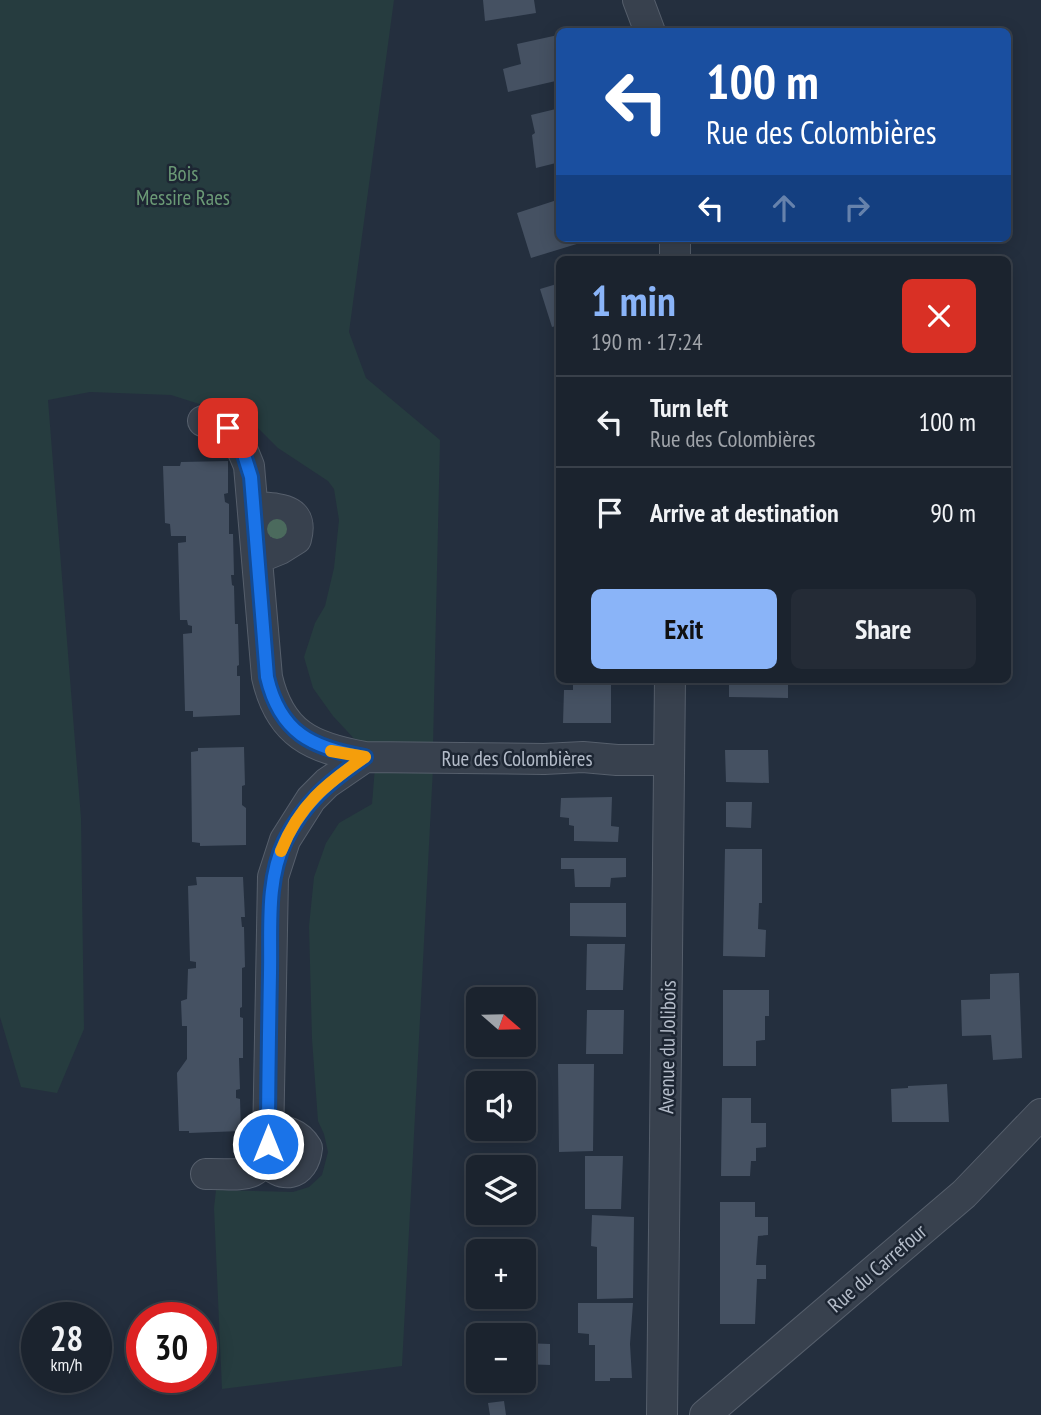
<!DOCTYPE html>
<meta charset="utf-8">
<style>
:root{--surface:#1b232e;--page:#242b36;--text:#f1f3f6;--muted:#a0a4aa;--line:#39404a;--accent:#8ab4f8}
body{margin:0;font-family:"PT Sans Narrow",sans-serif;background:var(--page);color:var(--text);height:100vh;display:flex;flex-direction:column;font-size:26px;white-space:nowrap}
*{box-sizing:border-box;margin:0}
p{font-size:23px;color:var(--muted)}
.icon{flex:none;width:38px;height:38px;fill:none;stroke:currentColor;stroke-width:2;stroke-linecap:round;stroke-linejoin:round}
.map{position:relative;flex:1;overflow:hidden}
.sheet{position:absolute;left:556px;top:256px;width:455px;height:427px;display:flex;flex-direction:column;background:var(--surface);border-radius:10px;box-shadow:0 4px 18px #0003,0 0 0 2px var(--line)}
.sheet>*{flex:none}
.top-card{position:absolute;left:556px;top:28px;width:455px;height:214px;border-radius:10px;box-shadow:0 4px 18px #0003,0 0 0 2px var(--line);background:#1a4fa0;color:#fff;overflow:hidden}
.needle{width:46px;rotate:110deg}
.tools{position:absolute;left:466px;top:987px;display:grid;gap:14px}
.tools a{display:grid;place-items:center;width:70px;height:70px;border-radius:10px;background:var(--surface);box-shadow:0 4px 18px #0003,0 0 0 2px var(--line);font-size:35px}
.speed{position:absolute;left:21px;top:1302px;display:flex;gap:14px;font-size:35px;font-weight:700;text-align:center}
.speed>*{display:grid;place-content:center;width:91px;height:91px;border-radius:50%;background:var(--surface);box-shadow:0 4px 18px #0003,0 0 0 2px var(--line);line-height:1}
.speed small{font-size:18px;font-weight:400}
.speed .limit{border:10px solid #d22;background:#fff;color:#111}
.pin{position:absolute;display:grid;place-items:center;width:60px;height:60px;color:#fff;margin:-30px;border-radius:14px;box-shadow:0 4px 10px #0006}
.me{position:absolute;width:77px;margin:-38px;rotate:0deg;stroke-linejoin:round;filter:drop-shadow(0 0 5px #0008)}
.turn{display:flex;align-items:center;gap:24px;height:147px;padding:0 35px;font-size:32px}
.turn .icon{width:91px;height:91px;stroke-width:2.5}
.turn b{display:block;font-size:49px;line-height:60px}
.lanes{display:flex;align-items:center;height:66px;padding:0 35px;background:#0003;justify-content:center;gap:35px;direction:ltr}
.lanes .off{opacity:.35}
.round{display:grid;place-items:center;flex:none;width:74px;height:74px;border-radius:10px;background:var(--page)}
.overview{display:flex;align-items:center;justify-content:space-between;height:119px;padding:0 35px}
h1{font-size:42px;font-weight:800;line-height:52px;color:var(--accent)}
.primary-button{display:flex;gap:14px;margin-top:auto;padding:14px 35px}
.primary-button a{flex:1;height:80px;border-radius:10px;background:var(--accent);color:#111;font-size:28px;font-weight:800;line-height:80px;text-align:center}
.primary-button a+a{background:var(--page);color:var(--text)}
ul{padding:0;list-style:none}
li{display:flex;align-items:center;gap:21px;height:91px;padding:0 35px;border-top:2px solid var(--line)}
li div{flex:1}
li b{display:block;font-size:26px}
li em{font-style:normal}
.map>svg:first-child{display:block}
.green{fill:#263c3f}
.building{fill:#455162}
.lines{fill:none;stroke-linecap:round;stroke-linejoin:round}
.minor-casing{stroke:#565f6c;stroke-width:32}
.minor{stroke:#38414e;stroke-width:30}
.tree{fill:#4b6a5d}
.route-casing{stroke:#114b97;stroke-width:18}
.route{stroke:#1a73e8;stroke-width:12}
.slow{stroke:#f59e0b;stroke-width:12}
.labels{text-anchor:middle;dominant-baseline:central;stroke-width:5;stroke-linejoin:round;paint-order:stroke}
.park-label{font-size:21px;fill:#6b9a76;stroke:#1d2633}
.street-label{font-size:21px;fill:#b4bcc9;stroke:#1d2633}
</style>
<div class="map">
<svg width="1041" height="1415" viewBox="0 0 1041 1415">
<rect width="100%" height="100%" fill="#242f3e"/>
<path class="green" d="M0,0H394L349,332L366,378L440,440L433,746L360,745L333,716L313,688L304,657L315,623L325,606L334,568L339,520L334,489L328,481L278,448L250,420L171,395L90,392L48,400L81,818L84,1029L57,1093L21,1087L0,1017Z
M375,767L433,768L402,1366L222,1389L214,1208L216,1190L293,1192L309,1187L322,1175L328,1152L324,1134L318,1121L312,1039L309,926L314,877L326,843L339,823L372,804Z"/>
<path class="building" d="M483,0H534L536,13L485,21Z
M558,35L560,80L508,92L503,69L521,64L517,44Z
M560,108V162L536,168L532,135L535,133L531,115Z
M560,199V238L593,239L531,258L517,213Z
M560,283V325L552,327L540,289Z
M228,461V493L224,494L225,502L229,504V534H233L234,575H231L232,585L234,586L235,624H238L239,665L237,666V676H240V715L193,717V711H185L183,634L192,633V626L188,625L187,620H180L178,543L186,542V536H171L170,524L165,523L163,466H180L181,462Z
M573,679H611V723H563L564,690H573Z
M729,679H788V698L729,697Z
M244,747L245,785L242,786V805L246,808V845L200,846V843L192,842L191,752L198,751V748Z
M725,750H768L769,783L726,782Z
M612,797L611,826L619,827L618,842L574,841V826L569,825V818L560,817L561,798Z
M726,802H752L751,828L726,827Z
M725,849H762V903H759L758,929L766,930L765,957L723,956Z
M561,858H626V877L611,878L610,887H575L574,869H561Z
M196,877H243L245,917H241L242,927H244L245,967L242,968V1007L240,1008V1017L243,1018V1058H239L240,1089L236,1090V1098L240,1099L241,1131L189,1133V1131H179L177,1073L187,1059V1026H182L181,1001L187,999L188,969L196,968V962L190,961L188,886L197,885Z
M570,903H626V937L570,936Z
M587,944H625L623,990H586Z
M1019,973L1022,1058L993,1060L991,1035L962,1036L961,1000L990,999V974Z
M723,990H769V1016H765V1040L756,1041V1066H723Z
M587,1010H624L623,1054H586Z
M558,1064H594L593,1151L559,1152Z
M947,1084L949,1122H892L891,1089L908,1088V1086Z
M722,1098H751V1123H766V1147L756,1148V1161H751L750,1176H721Z
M585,1156H623L621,1209H585Z
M720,1202H755V1217H768V1235L758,1236L756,1265H766V1279H757L755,1324H720Z
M592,1215L634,1217L633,1298L597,1299V1247L591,1246Z
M578,1303H633L630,1344L632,1378H610V1381H595V1345H589V1334L578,1333Z
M523,1343L550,1344V1365L523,1364Z
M501,1381H522L524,1391L503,1394Z
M504,1401L506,1415H490L488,1403Z"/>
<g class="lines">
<defs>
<path id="minor" d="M638,0L650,32
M675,259V238
M203,421C233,427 238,438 249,466L267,677C280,734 312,748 365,757
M254,507C276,509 305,506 296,539L280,549L258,558
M265,1159C281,1180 304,1176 307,1148C298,1133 285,1130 268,1130
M206,1174C238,1173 261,1183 268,1144L273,877L285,840L311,799L327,783L365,757L544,759L583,757L617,760H669
M662,1415L670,679
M705,1415L964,1194L1041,1114"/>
</defs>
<use href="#minor" class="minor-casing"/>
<use href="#minor" class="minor"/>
</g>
<g class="tree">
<circle cx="277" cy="529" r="10"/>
<circle cx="289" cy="1153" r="10"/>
</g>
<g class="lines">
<defs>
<path id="route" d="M228,428L241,445L251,477L267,677C280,733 312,748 365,757C330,781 304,802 285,841C266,881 271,929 270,973C269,1030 268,1087 268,1144"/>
</defs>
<use href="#route" class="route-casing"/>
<use href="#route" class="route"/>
<path class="slow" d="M281,851C299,805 326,784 365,757L331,751"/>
</g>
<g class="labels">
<g class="park-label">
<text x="183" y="173">Bois<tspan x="183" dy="24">Messire Raes</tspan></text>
</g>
<g class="street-label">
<text x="517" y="758">Rue des Colombières</text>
<text transform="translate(667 1047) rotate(-89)">Avenue du Jolibois</text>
<text transform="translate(877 1268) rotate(-41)">Rue du Carrefour</text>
</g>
</g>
</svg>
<div class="tools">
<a><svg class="needle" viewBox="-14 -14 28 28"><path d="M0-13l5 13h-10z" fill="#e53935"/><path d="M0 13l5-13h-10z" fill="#a0a4aa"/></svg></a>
<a><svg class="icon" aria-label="sound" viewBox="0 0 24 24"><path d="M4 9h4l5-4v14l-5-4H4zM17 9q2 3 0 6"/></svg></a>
<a><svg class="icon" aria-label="layers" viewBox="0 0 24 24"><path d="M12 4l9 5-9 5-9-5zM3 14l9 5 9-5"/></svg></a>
<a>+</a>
<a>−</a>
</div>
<div class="speed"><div>28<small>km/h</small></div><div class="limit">30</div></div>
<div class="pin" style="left:228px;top:428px;background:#d93025"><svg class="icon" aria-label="arrive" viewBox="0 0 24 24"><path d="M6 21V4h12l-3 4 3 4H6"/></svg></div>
<svg class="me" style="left:268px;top:1144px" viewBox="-20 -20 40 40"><circle r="17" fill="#1a73e8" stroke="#fff" stroke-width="3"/><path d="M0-11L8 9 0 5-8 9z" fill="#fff"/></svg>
<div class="top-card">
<div class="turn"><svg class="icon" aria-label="left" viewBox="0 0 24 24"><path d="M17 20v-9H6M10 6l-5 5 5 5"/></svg><div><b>100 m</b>Rue des Colombières</div></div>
<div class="lanes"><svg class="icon" aria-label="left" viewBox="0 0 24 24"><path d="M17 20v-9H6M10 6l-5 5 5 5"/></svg><svg class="icon off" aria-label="ahead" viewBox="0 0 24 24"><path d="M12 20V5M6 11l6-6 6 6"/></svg><svg class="icon off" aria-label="right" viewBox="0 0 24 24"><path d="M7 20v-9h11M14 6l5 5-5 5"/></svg></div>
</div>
<section class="sheet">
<div class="overview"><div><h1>1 min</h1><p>190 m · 17:24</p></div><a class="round" style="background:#d93025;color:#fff"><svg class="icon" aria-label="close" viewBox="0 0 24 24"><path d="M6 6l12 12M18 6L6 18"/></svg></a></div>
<ul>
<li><svg class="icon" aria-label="left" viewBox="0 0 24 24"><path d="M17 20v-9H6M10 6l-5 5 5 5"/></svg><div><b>Turn left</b><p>Rue des Colombières</p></div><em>100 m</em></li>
<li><svg class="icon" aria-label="arrive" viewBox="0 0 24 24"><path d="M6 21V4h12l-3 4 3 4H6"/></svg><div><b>Arrive at destination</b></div><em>90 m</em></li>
</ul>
<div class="primary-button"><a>Exit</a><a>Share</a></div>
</section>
</div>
